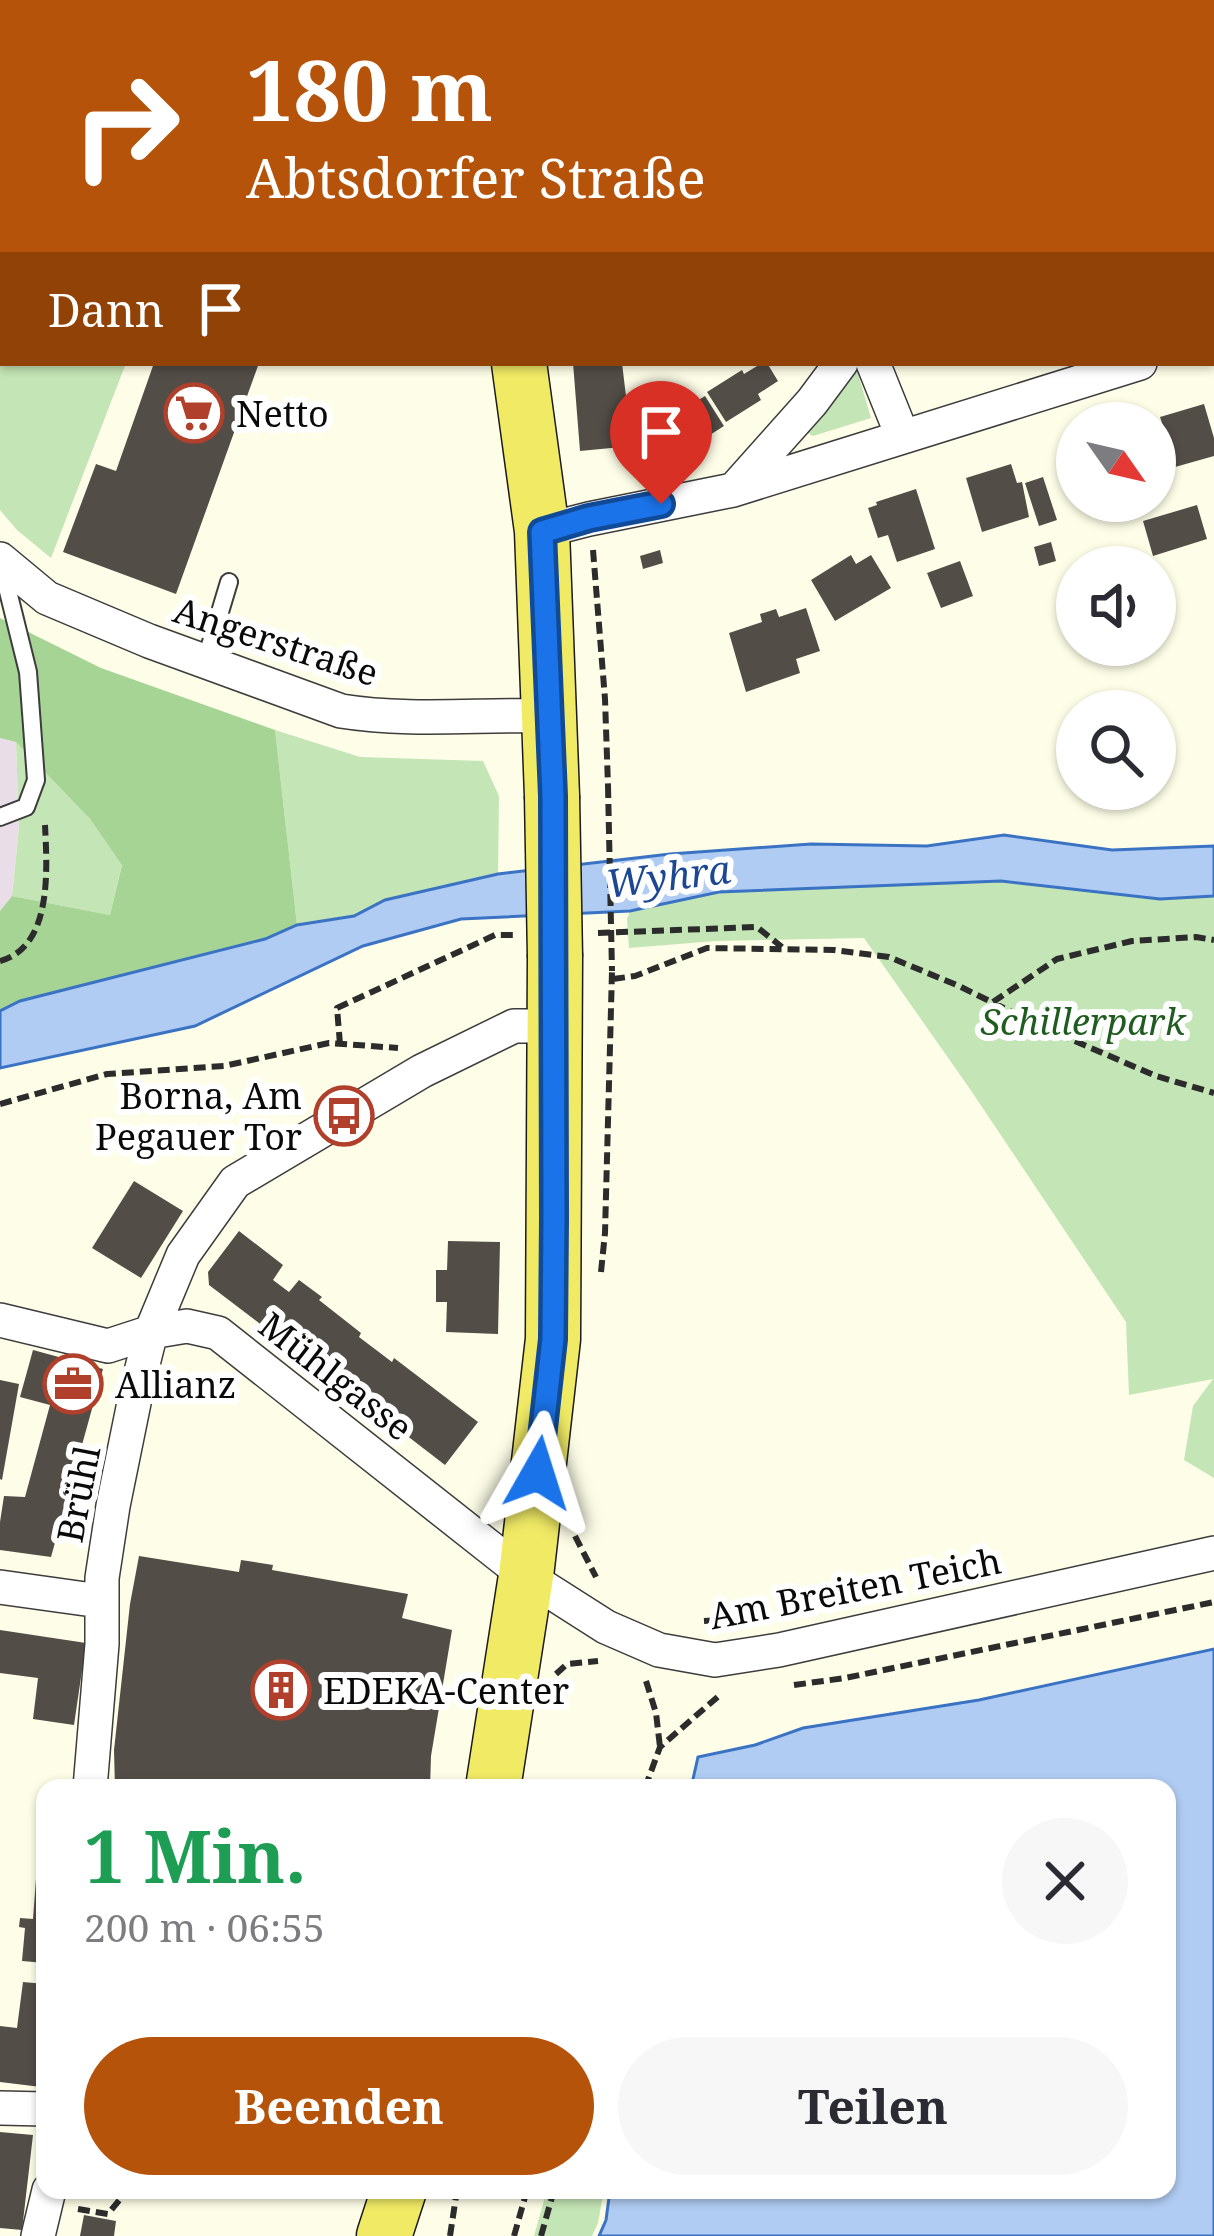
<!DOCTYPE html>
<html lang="de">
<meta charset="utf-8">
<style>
:root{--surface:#fff;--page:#f7f7f7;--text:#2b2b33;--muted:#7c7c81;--accent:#b45309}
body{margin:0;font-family:"Noto Serif",serif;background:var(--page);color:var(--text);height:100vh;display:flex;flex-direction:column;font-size:45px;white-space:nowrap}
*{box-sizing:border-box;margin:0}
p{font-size:39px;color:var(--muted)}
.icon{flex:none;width:66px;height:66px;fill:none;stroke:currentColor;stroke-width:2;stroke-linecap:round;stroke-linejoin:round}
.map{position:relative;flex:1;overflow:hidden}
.side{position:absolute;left:36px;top:1779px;width:1140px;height:420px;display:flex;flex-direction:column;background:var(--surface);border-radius:24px;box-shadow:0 3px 9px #0004}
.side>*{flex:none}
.hud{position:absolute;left:0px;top:0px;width:1215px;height:366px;box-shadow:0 3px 9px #0004;background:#b45309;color:#fff;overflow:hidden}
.needle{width:78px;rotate:124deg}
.buttons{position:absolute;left:1056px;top:402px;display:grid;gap:24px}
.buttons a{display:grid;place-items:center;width:120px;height:120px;border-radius:50%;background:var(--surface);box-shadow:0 3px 9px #0004;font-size:60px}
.pin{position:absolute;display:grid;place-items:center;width:102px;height:102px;color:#fff;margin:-123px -51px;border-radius:50% 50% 50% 0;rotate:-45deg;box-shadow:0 0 12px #0007}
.pin .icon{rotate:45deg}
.me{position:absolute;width:132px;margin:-66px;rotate:6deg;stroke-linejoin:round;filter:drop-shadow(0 0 9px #0008)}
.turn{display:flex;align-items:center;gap:42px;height:252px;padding:0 48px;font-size:54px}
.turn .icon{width:156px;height:156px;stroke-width:2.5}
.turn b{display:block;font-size:84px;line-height:102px}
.then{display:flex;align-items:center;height:114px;padding:0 48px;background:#0003;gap:24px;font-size:45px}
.round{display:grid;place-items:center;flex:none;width:126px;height:126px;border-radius:63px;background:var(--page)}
.overview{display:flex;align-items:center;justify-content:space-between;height:204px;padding:0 48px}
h1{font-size:72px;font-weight:700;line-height:90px;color:#1e9e55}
.button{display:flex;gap:24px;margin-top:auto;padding:24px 48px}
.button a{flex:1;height:138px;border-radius:72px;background:var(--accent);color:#fff;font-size:48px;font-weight:700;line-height:138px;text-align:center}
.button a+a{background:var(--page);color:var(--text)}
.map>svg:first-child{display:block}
.industrial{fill:#e9dee8}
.green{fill:#c4e5b5}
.forest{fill:#a5d495}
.water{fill:#b0ccf2;stroke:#3b73c4;stroke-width:3}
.building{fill:#524d47}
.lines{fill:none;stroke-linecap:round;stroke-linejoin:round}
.service-casing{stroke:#3d3d3d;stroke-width:20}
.minor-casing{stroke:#3d3d3d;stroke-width:36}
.primary-casing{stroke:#1b1b1b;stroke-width:57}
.path{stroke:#2c2c2c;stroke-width:6;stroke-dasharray:12 6;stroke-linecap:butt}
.service{stroke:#fff;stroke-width:16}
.minor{stroke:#fff;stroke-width:33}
.primary{stroke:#f0ea65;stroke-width:54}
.primary-bridge-casing{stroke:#1b1b1b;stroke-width:57;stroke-linecap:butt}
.path-bridge{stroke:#2c2c2c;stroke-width:6;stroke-dasharray:12 6;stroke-linecap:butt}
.primary-bridge{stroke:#f0ea65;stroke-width:54}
.route-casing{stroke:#114b97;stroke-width:30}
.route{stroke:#1a73e8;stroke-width:21}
.labels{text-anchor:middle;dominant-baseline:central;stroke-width:12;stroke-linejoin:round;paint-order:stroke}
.poi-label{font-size:36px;fill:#0a0a0a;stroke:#fff;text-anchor:start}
.street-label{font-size:36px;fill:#0a0a0a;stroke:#fff}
.park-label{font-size:36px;font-style:italic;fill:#205c1f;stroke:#fff}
.water-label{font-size:39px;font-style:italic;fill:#1c4792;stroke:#fff}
</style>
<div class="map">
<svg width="1214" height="2236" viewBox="0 0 1214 2236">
<rect width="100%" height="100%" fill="#fefee8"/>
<path class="industrial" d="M0,738L16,742L19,828L12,896L0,911Z"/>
<path class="green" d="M3,267V363H126L51,558L17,530L0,510V270Z
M853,367L857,370L871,418L813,436L806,432Z
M275,730L360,757L483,761L499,796L498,874L385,900L354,916L297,925Z
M16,742L90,819L122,864L110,915L12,896L19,828Z
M1001,881L1160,899L1214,896V1478L1184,1460L1193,1406L1213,1379L1129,1395L1126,1322L970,1089L864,938L716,941L629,948L627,919L630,911L719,892Z
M547,2190H604L598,2223L592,2236H534Z"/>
<path class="forest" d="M0,618L101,668L275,730L297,925L266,939L20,1001L0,1011V911L12,896L110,915L122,865L90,819L16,742L0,738Z"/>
<path class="water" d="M1004,835L1112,850L1214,846V896L1160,899L1001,881L719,892L630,911L461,919L363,946L195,1026L0,1068V1011L20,1001L265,939L297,925L354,916L385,900L498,874L670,854L811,844L927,846Z
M1214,1649V2236H599L606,2220L610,2190H1167V1788H691L698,1757L755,1745L803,1728L979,1700Z"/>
<path class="building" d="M154,363H259L176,594L63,552L96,464L116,471Z
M573,363H622L632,446L580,451Z
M762,363H767L778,381L758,394L761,400L726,422L707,392L742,370L744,374Z
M705,396L724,426L705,438L699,428L681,439L671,423L685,414L683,410Z
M1204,404L1214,438V456L1175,467L1169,450L1163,452L1157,431L1164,429L1160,417Z
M1077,441V482H1076L1064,445Z
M1011,464L1017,483L1022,482L1029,517L982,532L966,478Z
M1043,477L1057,520L1039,526L1025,483Z
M916,489L935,549L897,562L888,535L878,538L868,508L877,505L876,502Z
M1197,505L1207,539L1153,556L1143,521Z
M1051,542L1056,561L1039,566L1034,547Z
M660,550L663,563L643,569L640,556Z
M851,555L856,564L871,555L891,588L835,621L811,580Z
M960,561L973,596L941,608L927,573Z
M806,608L820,651L796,659L800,673L746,692L729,633L762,622L760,614L776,609L779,617Z
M134,1181L183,1211L141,1278L92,1248Z
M239,1231L283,1265L273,1280L289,1292L299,1280L322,1297L319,1300L361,1333L359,1337L392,1362L394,1358L478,1422L445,1465L362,1401L367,1395L334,1370L329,1376L209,1285L208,1272Z
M448,1241L500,1242L498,1334L446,1332L447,1302H436V1270H447Z
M33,1350L103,1369L51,1557L0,1550V1522L4,1496L25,1497L50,1405L20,1397Z
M0,1380L19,1384L2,1480L0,1479Z
M139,1556L239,1572L241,1560L273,1565L272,1570L408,1594L402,1618L452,1630L431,1756L430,1788H115L114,1750L130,1604Z
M0,1630L86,1643L74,1725L33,1719L38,1678L0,1673Z
M37,1865H45V1963L22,1961L25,1928L19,1927L20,1918L33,1919Z
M23,1982L45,1984V2055L41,2087L0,2082V2026L17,2028Z
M0,2132L33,2135L22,2230L0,2228Z
M84,2215L116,2221L114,2236H80Z"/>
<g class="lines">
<defs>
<path id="service" d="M205,662L229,582
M0,817L26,807L36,780L28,672L2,567"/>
<path id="minor" d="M918,3V0
M1212,341H1214
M873,363L902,435
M738,485L812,402L841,363
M542,531L589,519L733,490L1140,363
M0,559L47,598L149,641L341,711C410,722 480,714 549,716
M0,1320L108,1346L151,1332L187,1326L218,1333L526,1576L606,1627L659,1650L715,1660L779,1650L1214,1553
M0,1587L100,1601
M90,1788L102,1644V1578L113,1506L137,1388L151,1332L183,1255L235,1182L422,1071L514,1026H553
M0,2108L45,2109
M38,2236L49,2190"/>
<path id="primary" d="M423,0L424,3
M519,363L542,531L552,796
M493,1788L526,1576L553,1339L555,957
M384,2236L399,2190"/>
</defs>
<use href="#service" class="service-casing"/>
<use href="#minor" class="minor-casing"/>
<use href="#primary" class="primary-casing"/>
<path class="path" d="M593,550L605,699L608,786
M598,933L757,927L782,947
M0,961C53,947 47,868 45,825
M613,979L635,976L707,948L834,950L889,957L959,986L1040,1026L1156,1076L1214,1093
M993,1002L1057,959L1132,941L1196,937L1214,940
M340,1044L337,1008L495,935H513
M0,1104L107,1074L224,1066L329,1043L398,1048
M601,1272L605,1233L612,971
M575,1536L596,1577
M704,1621L739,1619
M556,1674L567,1664L598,1661
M646,1681L656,1713L660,1747
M794,1685L845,1678L1214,1602
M645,1788L660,1747L721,1694
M78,2209L108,2214L121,2198
M450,2236L457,2190
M514,2236L527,2190
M541,2236L554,2190"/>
<use href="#service" class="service"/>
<use href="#minor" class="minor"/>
<use href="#primary" class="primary"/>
<defs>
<path id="primary-bridge" d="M552,796L555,957"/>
</defs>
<use href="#primary-bridge" class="primary-bridge-casing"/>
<path class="path-bridge" d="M608,786L612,971"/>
<use href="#primary-bridge" class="primary-bridge"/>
</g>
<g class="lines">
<defs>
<path id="route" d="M538,1473L553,1339L554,1218L553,796L542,532L589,518L661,504"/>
</defs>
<use href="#route" class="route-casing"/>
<use href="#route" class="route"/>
</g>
<defs>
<symbol id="supermarket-ring" viewBox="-11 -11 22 22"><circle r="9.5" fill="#fff" stroke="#b03f2b" stroke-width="1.5"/><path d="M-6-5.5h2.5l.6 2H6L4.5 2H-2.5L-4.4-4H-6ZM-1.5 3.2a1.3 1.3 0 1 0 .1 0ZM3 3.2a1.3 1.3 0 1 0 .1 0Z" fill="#b03f2b"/></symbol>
<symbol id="bus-ring" viewBox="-11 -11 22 22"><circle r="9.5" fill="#fff" stroke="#b03f2b" stroke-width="1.5"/><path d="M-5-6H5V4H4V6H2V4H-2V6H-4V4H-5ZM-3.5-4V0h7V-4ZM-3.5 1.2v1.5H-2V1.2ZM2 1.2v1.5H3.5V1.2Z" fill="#b03f2b"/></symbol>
<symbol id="office-ring" viewBox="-11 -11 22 22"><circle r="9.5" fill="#fff" stroke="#b03f2b" stroke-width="1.5"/><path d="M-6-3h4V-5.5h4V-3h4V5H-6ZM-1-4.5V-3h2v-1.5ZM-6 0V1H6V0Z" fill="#b03f2b"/></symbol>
<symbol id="building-ring" viewBox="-11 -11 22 22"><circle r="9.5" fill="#fff" stroke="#b03f2b" stroke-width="1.5"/><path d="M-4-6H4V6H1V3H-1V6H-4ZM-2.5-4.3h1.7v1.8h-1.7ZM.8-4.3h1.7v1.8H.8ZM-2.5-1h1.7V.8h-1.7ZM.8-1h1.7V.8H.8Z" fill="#b03f2b"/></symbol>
</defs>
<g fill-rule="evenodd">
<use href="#supermarket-ring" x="161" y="380" width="66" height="66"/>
<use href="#bus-ring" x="311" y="1083" width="66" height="66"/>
<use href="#office-ring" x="40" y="1351" width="66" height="66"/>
<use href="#building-ring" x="248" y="1657" width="66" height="66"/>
</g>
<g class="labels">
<g class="poi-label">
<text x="236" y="413">Netto</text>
<text x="302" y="1095" text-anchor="end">Borna, Am<tspan x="302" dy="41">Pegauer Tor</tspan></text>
<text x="115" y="1384">Allianz</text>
<text x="323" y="1690">EDEKA-Center</text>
</g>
<g class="street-label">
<text transform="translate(276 641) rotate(18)">Angerstraße</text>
<text transform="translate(336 1376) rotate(38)">Mühlgasse</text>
<text transform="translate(78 1494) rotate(-79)">Brühl</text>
<text transform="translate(855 1588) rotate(-11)">Am Breiten Teich</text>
</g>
<g class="park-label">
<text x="1083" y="1021">Schillerpark</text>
</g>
<g class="water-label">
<text transform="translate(668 875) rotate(-7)">Wyhra</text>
</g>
</g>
</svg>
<div class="buttons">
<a><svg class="needle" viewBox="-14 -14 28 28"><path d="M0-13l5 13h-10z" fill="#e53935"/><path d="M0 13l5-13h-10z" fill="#7c7c81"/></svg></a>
<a><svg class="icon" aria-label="sound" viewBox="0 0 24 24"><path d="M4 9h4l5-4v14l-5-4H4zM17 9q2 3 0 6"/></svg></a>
<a><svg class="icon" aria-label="search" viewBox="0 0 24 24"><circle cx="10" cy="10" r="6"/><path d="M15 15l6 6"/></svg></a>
</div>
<div class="pin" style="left:661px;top:504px;background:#d93025"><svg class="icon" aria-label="arrive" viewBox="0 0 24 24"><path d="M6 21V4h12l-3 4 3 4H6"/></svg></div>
<svg class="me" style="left:538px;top:1473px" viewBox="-20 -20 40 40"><path d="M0-17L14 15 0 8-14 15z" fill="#1a73e8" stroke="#fff" stroke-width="4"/></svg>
<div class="hud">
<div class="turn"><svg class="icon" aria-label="right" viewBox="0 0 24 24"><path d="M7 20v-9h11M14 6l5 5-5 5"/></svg><div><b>180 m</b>Abtsdorfer Straße</div></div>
<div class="then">Dann<svg class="icon" aria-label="arrive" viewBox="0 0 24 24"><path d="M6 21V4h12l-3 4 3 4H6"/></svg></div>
</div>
<section class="side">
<div class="overview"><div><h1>1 Min.</h1><p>200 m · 06:55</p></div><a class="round"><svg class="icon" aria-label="close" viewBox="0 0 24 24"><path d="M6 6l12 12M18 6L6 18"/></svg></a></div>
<div class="button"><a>Beenden</a><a>Teilen</a></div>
</section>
</div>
